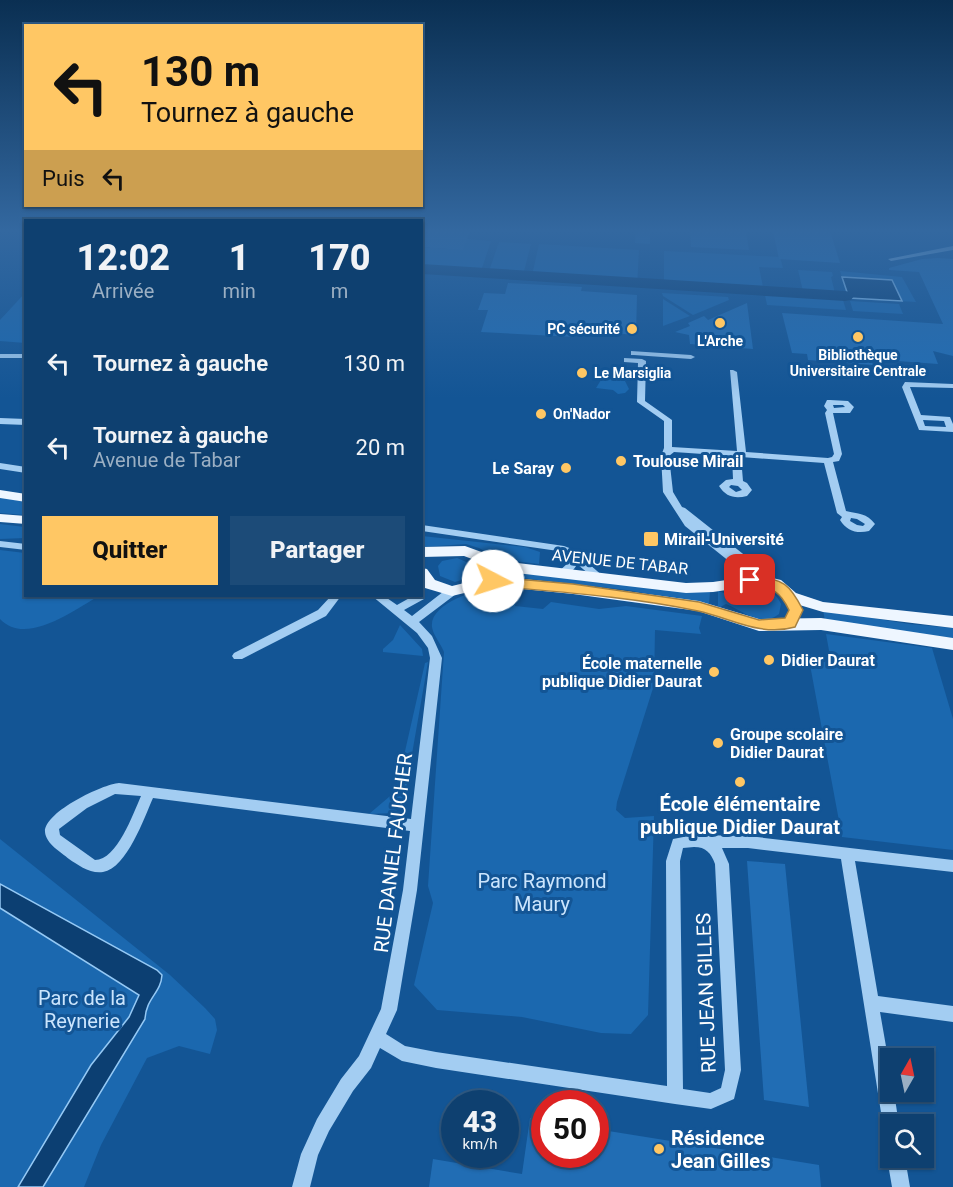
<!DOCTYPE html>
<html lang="fr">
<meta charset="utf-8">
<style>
:root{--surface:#0e4070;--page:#1c4b78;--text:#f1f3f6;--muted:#9bafc3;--line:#2e5983;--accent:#ffc764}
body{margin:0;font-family:Roboto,sans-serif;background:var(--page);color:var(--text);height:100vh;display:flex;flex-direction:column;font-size:22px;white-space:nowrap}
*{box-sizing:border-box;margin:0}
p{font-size:20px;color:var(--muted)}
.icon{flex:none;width:33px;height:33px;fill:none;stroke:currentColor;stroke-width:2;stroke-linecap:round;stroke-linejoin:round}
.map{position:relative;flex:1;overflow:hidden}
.details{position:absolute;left:24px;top:219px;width:399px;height:378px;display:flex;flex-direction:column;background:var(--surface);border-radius:0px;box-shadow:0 2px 4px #0004,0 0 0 2px var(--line)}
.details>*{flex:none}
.guide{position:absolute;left:24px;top:24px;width:399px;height:183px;border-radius:0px;box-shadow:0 2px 4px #0004,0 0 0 2px var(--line);background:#ffc764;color:#111;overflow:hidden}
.needle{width:39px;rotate:9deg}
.controls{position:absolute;left:880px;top:1048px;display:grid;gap:12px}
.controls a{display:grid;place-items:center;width:54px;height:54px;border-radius:0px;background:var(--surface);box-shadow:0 2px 4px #0004,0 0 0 2px var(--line);font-size:30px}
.speed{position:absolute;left:441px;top:1090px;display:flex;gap:12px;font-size:30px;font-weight:700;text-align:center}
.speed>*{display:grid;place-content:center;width:78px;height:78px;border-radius:50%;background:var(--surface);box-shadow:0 2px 4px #0004,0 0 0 2px var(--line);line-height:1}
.speed small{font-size:15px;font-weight:400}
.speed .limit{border:9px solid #d22;background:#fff;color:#111}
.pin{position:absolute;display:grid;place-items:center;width:51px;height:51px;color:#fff;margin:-26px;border-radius:12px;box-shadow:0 3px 9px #0006}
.me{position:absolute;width:66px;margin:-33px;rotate:95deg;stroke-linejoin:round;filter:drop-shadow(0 0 4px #0008)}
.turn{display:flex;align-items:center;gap:21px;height:126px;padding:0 18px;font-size:27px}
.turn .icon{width:78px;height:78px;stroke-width:2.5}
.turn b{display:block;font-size:42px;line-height:51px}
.then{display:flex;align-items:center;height:57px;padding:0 18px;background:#0003;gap:12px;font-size:22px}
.eta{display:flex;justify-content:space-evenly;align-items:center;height:102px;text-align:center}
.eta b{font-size:36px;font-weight:800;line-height:42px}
.cta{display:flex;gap:12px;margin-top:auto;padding:12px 18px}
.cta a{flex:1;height:69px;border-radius:0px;background:var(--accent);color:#111;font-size:24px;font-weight:800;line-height:69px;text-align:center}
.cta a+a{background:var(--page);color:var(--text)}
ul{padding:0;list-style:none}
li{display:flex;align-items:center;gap:18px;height:84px;padding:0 18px}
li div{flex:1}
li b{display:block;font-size:22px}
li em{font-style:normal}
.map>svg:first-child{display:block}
.green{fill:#1b68af}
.water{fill:#0c3f72;stroke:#95c9f5;stroke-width:1.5}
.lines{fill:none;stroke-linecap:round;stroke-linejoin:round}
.river{fill:#0c3f72;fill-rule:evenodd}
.building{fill:#216db4}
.minor{fill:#a3cdf2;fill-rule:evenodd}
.major{fill:#eef6ff;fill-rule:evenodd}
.route{fill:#ffc764;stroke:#a68141;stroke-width:1.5}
.poi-dot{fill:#ffc764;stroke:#135595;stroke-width:2}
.labels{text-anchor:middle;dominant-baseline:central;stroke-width:6;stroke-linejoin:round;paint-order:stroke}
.far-poi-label{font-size:14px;font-weight:bold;fill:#fff;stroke:#135595}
.poi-label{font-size:16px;font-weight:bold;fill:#fff;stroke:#135595;text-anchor:start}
.street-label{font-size:16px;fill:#fff;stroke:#135595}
.near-poi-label{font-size:20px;font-weight:bold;fill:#fff;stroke:#135595}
.near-street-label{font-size:20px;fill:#fff;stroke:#135595}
.near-park-label{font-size:20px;fill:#cbe5fd;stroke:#135595}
</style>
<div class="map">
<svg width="953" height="1187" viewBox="0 0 953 1187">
<rect width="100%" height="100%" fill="#135595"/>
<path class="green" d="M467,239L491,241L479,277L422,273V247L430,248L432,245L437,248L446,249L448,245Z
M499,242L531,244L522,279L487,277Z
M539,244L639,250L637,287L531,280Z
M664,251L780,257L783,268L759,267L764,292L750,291L744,294L664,288Z
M798,270L832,272L833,276L831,277L835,293L803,291Z
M840,271L902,277L916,302L849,298Z
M25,293V343L0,341V320Z
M662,293L728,297L729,300L693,315L663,296Z
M765,295L843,300L846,310L767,305Z
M663,299L690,316L663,326Z
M850,301L899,304L903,314L853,311Z
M630,371L637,372V377L625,381L629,389L625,393L618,394L613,390L596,388L601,380L598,377L603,372L622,374Z
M0,497L25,502V515L0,513Z
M0,524L25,527V538L0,539Z
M422,536L525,547L540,552L539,564L499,559L479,548L466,544L422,547Z
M0,550L25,553L26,596H99C75,609 26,647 0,619Z
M457,558L485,570L710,591L709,605L627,590L530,579L478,575L455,582L440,576L438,566L442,561Z
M494,587L517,591L515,606L543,609L551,602L599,609L626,606L702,616L699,628L701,634L655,630L654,685L617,802L616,810L625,818L654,816L648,1015L631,1034L601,1033L522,1017L437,1010L414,985L433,903L428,886L444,652C441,644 433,635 432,627C429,604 477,589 494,587Z
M750,587C762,587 776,591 781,604L779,614C761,628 743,611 726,604L718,608V591L727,594Z
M823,610L909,624L953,628V638L825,621Z
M400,625L422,649L423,656L383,652V649L393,640Z
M826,634L932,648L953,719V850L842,837L808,654L830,656Z
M428,662L404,800L395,813L369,814L396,791L425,663Z
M0,839L170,975L205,1008L215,1019L217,1030L210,1054L179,1046L147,1058L101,1145L84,1187H0Z"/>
<path class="water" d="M842,277L892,280L902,301L849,298Z
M0,884L157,970L162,975C161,993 146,998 145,1019L43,1187H18L91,1065L129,1017L139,995L0,908Z"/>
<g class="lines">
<path class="river" d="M422,264L845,291L851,292L854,296L851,300L845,301L422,274Z"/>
</g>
<path class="building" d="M427,231H470L463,250L422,247Z
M636,231H650V244L635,243Z
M690,231H746L749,250L691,247Z
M773,231H830L840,263L779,259Z
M938,258L953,259V356L933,351L938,364L871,359L873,365L808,360L807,354L792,353L782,313L943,324L919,272L889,270V268L922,259Z
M508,283L582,287L581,291L637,295L636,335L576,330L575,337L481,332L488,310H478L484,293L505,294Z
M747,303L753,349L690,344L689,335L675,332L690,326L688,323L704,316L708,320Z
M747,861L785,864L809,1107L764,1100Z
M530,1118L544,1120V1155H596V1129L819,1165L821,1187H429L433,1159L522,1174Z"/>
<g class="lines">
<path class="minor" d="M953,246V250L891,261L888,259Z
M631,351L691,355L695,357L691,359L634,355H631Z
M0,354H26V358H0Z
M624,358L642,359L646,361L645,401L672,420V447L737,451L730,370H733L737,372L746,452L828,458L832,457L834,454L825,413L827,410L824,406L827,400H830L848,401L854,407L850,413H833L842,454L839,461L833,462L846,511C858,514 867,513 875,524L869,531C857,534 847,531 840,520L842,517L837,513L824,463L741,457L743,481L747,483L752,490L747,496C735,499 726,497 719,486L726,480L733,479L732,456L674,452L669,456L673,492L682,507L685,508L781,584L776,588L772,587L740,561L742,572L732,587H724L723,584L732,572L730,562L685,526L663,492L661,456L664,448V421L637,402L638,363L624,362ZM833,405H843L845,407L834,408ZM731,485L738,486L742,490L736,492L729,487ZM851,518L857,519L865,524L863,526L857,525L850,521Z
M905,382L953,384V388L910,387L921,415L950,417L953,424V432L919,430L902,387ZM923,420L944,421L946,427L925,426Z
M0,418L26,419V425L0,424Z
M0,463L26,467V473L0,469Z
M422,525L564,546L572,549L605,578L604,580H596L577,564C574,571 566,578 558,575L557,573L568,563L564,554L558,551L422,531Z
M0,541L26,544V550L0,547Z
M452,587L456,588L457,591L456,594L419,622L432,636L442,658L417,890L397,1010L386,1034L405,1046L436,1052L667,1086L666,861L673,839L694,835L748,836L953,860V872L855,861L878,996L953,1006V1022L880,1012L891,1075V1092H894L899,1125H891V1133L885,1131L883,1125L841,859L748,848H722L729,864L741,1070L734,1099L711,1109L675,1104L436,1068L402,1061L380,1048L371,1068L353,1091L329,1131L318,1155L310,1187H292L301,1154L317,1119L341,1079L359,1056L381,1009L403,890L410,831L153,798C144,818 127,868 103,872C90,874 78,865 69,859C61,852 46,844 45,832C44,812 103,784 119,783L411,819L430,658L428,648L417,633L372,596H384L397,605L413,596H422V593H424L425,596L424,599L404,610L412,616L448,588ZM115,794L141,796C133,814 117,860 95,860L60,835L59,829L87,808ZM694,847C706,847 711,853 715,864L725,1070L721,1088L710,1093L683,1089L680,861L683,848Z
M331,596H341L326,616L242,659H234L232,656L234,653L318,610Z
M891,1151V1158H905L910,1187H892L887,1158Z"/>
<path class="major" d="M0,490L26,494V502L0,498Z
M0,514L26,516V524L0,522Z
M465,546L509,562L686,583L713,582L760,575L781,580L796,593L823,602L953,616V628L823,612L786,601L771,588L760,585L713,592L686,593L507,572L464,556L422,557V547Z
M422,568L427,569L435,580L452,586L493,576L573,584L699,601L759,619L821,618L953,638V650L821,630L759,631L698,611L573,594L493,586L452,596L425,588L422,583Z"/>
</g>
<linearGradient id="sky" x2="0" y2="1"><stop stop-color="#0a2f52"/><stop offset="0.58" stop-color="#3368a0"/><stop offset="1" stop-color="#3368a0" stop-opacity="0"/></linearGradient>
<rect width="953" height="398" fill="url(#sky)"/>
<path class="route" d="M750,575C782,581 787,579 803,610L795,627C760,637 731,618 698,611C633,597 559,592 493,586L486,581L493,577L573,584L699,602L759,620L785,618L789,610C777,585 769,590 745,583L743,580Z"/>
<g class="poi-dot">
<circle cx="720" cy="323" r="6"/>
<circle cx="632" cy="329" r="6"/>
<circle cx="858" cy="337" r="6"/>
<circle cx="582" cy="373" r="6"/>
<circle cx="541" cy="414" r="6"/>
<circle cx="621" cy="461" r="6"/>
<circle cx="566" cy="468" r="6"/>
<rect x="643" y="531" width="16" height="16" rx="3"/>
<circle cx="769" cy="660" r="6"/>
<circle cx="714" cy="672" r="6"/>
<circle cx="718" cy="743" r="6"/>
<circle cx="740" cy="782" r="6"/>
<circle cx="659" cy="1149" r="6"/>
</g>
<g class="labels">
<g class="far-poi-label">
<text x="620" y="329" text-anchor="end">PC sécurité</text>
<text x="720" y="341">L'Arche</text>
<text x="858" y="355">Bibliothèque<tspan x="858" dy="16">Universitaire Centrale</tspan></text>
<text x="594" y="373" text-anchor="start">Le Marsiglia</text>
<text x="553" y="414" text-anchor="start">On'Nador</text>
</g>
<g class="poi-label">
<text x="633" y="461">Toulouse Mirail</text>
<text x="554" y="468" text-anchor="end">Le Saray</text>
<text x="664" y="539">Mirail-Université</text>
<text x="781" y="660">Didier Daurat</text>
<text x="702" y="663" text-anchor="end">École maternelle<tspan x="702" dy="18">publique Didier Daurat</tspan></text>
<text x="730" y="734">Groupe scolaire<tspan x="730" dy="18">Didier Daurat</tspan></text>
</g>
<g class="street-label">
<text transform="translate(620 562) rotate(6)">AVENUE DE TABAR</text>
</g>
<g class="near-poi-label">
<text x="740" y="804">École élémentaire<tspan x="740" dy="23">publique Didier Daurat</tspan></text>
<text x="671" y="1138" text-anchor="start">Résidence<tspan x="671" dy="23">Jean Gilles</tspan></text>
</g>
<g class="near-street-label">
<text transform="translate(393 853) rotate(-83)">RUE DANIEL FAUCHER</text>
<text transform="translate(706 993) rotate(-92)">RUE JEAN GILLES</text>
</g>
<g class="near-park-label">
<text x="542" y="881">Parc Raymond<tspan x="542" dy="23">Maury</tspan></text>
<text x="82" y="998">Parc de la<tspan x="82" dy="23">Reynerie</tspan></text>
</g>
</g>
</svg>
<div class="controls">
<a><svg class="needle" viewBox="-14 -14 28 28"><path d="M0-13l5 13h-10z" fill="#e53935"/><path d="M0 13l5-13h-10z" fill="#9bafc3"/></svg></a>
<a><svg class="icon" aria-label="search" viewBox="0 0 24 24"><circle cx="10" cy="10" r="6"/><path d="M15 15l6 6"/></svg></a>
</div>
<div class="speed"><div>43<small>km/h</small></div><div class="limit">50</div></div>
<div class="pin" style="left:750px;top:580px;background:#d93025"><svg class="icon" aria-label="arrive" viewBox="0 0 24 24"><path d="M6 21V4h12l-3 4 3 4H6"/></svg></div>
<svg class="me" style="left:493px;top:581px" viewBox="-20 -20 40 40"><circle r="19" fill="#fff"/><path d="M0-13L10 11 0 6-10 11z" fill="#ffc764"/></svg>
<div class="guide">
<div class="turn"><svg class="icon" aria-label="left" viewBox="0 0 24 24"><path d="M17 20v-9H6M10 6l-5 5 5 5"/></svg><div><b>130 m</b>Tournez à gauche</div></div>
<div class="then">Puis<svg class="icon" aria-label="left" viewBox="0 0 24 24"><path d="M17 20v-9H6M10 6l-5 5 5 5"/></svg></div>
</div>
<section class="details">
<div class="eta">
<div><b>12:02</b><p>Arrivée</p></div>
<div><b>1</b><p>min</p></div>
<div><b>170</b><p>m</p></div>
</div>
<ul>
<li><svg class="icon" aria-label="left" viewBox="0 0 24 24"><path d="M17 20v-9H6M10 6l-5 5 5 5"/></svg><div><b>Tournez à gauche</b></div><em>130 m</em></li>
<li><svg class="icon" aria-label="left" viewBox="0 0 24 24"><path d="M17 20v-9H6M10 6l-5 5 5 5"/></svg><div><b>Tournez à gauche</b><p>Avenue de Tabar</p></div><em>20 m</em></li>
</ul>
<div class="cta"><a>Quitter</a><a>Partager</a></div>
</section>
</div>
